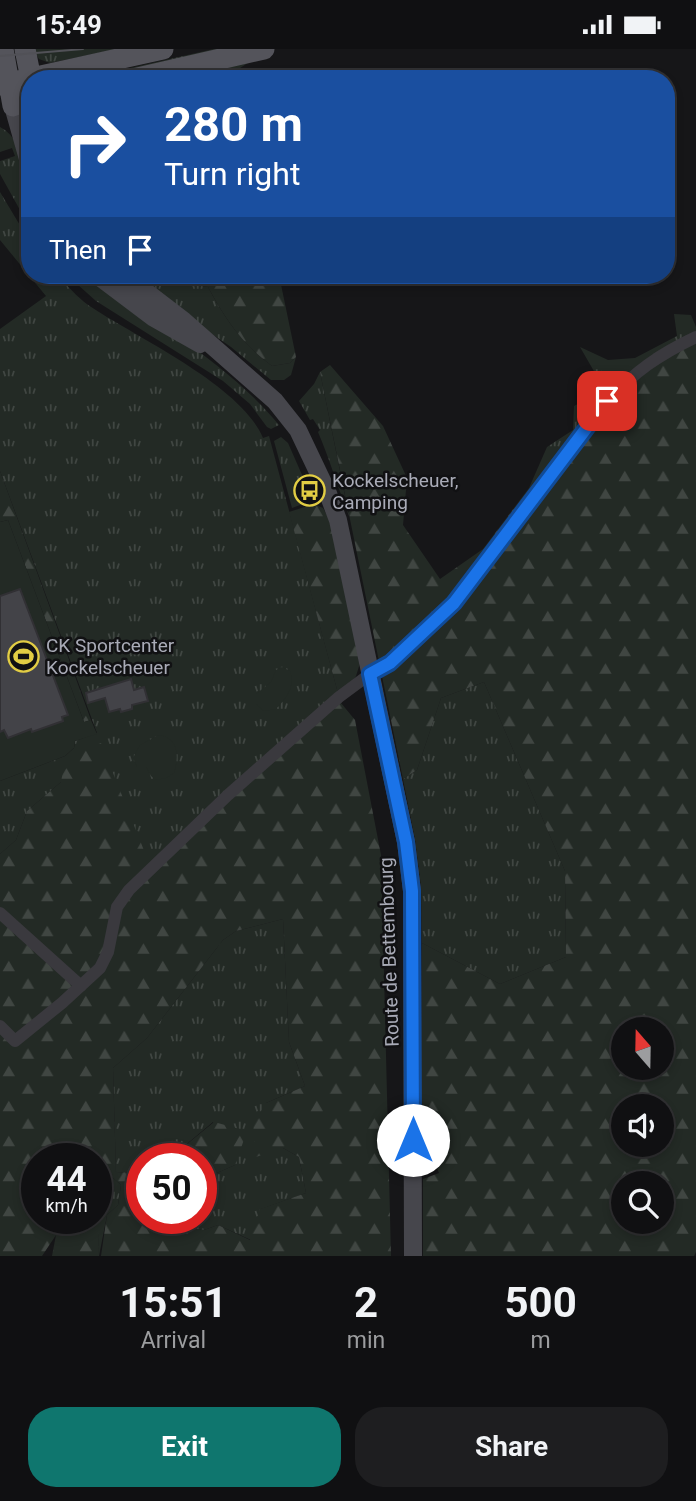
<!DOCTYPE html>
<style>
:root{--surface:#101012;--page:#1e1e20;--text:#f1f3f6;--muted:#9c9d9f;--line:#303032;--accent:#0f766e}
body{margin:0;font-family:Roboto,sans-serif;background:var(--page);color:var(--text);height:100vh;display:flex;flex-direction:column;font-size:26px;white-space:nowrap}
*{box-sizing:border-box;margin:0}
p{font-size:23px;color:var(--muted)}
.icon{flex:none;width:38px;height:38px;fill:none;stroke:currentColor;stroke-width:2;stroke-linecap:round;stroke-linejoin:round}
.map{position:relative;height:1207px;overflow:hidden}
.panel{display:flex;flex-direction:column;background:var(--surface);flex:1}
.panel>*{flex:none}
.guide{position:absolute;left:21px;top:21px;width:654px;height:214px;border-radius:28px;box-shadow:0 4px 10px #0003,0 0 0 2px var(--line);background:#1a4fa0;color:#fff;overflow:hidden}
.needle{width:46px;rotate:340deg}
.tools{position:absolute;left:611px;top:968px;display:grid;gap:14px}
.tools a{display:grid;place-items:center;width:63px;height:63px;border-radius:50%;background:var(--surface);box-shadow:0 4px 10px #0003,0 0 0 2px var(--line);font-size:35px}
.speed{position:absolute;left:21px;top:1094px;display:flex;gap:14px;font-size:35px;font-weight:700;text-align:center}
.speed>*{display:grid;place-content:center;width:91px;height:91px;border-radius:50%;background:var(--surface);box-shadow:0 4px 10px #0003,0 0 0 2px var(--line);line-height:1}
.speed small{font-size:18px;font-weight:400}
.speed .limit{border:10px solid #d22;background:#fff;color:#111}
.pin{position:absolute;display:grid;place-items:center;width:60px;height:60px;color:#fff;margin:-30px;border-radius:14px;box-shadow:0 4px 10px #0006}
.me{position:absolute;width:77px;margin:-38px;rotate:0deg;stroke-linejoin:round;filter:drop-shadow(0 0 5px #0008)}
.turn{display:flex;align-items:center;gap:24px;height:147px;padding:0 28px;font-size:32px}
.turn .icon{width:91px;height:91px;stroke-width:2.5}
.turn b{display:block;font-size:49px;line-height:60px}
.then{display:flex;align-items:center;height:66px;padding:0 28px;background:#0003;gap:14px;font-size:26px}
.eta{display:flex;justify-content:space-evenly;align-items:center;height:119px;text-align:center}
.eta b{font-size:42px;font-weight:700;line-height:49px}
.cta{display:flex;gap:14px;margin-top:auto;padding:14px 28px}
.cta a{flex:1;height:80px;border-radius:28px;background:var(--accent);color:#fff;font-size:28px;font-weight:700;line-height:80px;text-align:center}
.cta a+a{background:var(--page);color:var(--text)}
.status{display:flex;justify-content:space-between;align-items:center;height:49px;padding:0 35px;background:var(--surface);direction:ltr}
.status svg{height:19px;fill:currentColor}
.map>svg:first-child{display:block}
.grass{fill:url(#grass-tufts)}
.forest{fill:url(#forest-firs);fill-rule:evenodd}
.park{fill:#232a25}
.building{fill:#434348;stroke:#313034;stroke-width:2}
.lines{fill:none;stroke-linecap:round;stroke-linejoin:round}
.street{stroke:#3a393e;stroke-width:12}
.secondary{stroke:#46464c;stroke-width:18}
.primary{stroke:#54545b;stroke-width:21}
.tram{stroke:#515157;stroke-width:2}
.route-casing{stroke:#114b97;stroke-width:18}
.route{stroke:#1a73e8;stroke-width:12}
.labels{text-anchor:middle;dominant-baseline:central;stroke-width:5;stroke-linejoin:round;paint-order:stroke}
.poi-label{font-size:19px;fill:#a9abb7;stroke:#111113;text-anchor:start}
.street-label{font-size:19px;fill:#a9abb7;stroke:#111113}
</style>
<div class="status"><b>15:49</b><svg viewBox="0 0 49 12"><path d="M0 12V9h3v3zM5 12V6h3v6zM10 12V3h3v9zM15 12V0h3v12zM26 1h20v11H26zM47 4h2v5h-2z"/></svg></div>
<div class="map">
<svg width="696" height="1207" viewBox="0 0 696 1207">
<defs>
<pattern id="grass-tufts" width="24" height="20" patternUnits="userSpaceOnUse" patternTransform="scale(1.75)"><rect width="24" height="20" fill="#232a25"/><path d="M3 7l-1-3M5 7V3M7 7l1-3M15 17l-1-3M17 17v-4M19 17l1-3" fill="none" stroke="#404642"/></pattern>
<pattern id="forest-firs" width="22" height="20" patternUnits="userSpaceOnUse" patternTransform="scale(1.75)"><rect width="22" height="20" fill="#232a25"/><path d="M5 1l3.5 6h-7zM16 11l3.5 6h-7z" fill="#404642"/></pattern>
</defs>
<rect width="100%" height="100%" fill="#161618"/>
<path class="grass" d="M33,0H117L50,14L39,10Z
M214,0H235L102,30H81Z
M254,10L223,30H186Z
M0,78C30,93 30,150 30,179L0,125V112L15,107L12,99L0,103Z
M0,143L30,193V226H57C67,236 77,248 88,256C137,289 241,336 263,389L269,387L339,648L151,819L61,733L27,762L16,791L0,805V732L65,707L74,699L75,692L97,684L0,422V280L46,247L0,191Z
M67,226H91C154,274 228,314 279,376L271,380L267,378L250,355L223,332L96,252Z
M138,226H164L168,232L208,238C225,270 243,296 272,317L290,314L296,308L291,326L284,331H271L231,298L161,250Z
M674,265L691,266L696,278V288L493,500H483L529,439L547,398L573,381L574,357L593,347L602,336L580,298L608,311L635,309L677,287Z
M320,323L349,467C338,439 330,411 318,383L320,381L313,370L310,371L299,352L314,335Z
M281,388L288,394L313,451L292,459L274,392Z
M484,633L565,822L566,908L500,935L422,894L421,837L415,790L403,730L417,721L441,649Z
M283,870L289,993L305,1037L266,1054L283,1099L299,1108L306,1144L261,1160L251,1191L218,1176L204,1181L169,1177L172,1169H201V1131L235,1116L213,1073L170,1109L142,1110V1122L116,1124L113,1019L147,989L223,891L236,882Z
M111,1127L121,1136L118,1156L107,1166L99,1207L96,1135Z"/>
<path class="forest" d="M164,226H279L296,308L290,314L272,317C241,294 226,271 208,238L168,232Z
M696,288V1203L694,1207H423V1130L439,1124L422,1081V894L500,935L566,908L565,822L484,633L441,649L417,721L403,730L320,323L330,316L383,377L407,429L403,476L440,530L483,500L493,499L607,352ZM623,980H662V1018H623ZM623,1057H662V1096H623ZM623,1134H662V1172H623Z
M0,422L91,671L84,673L8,471L0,473Z
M314,455L323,459L331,474L360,614L356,627L341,654L355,671L381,806L391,1207H101L107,1166L118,1156L121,1136L111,1127L96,1135V1110H37V1169H75V1173L98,1168L99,1207H52L56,1186L42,1207H0V805L16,791L27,762L61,733L64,716L83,700L101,694L151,819L339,648L289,463ZM283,870L289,993L305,1037L266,1054L253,1075L256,1108L283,1099L299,1108L306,1144L260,1160L250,1191L218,1176L204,1181L169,1177L172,1169H142V1122L116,1124L113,1019L147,989L223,891L236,882Z
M214,1073L247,1082L235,1116L201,1131V1110L170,1109Z"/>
<path class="park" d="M8,471L84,673L91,671L97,685L75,692L74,699L65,707L0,732V473Z
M282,618L290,622C295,639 287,648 276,660L264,662L256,655V645L271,633L276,621Z
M159,686C179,689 179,708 174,724L166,729L156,731L151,727L146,718H137L133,709L140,696Z"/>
<path class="building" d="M20,540L68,666L62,668L63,672L32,683L31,680L8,689L4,681L0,683V547Z
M131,630L134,641L144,638L148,652L132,656V660L121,663L120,660L109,663L105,649L88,654L86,644Z"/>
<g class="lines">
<path class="street" d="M0,864L81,937
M0,977L15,992L62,954L100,919L108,903L117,858L129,841L228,746L339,648L370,625L390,614L435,574L454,554L607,352C636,322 658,306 696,288"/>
<path class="secondary" d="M13,57L30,117
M97,226L154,269L200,295
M124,226L184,272L275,352L298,381L327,442L338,471L406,793L412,842L413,1207"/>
<path class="primary" d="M3,0L13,57
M25,0L31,30
M133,30L264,0
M0,36L163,0"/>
<path class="tram" d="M0,7L83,0"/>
</g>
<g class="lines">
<defs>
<path id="route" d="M413,1091L412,842L406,793L370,625L390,614L454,554L607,352"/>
</defs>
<use href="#route" class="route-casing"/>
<use href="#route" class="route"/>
</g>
<defs>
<symbol id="bus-ring" viewBox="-11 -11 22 22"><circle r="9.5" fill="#111113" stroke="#e2cd44" stroke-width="1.5"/><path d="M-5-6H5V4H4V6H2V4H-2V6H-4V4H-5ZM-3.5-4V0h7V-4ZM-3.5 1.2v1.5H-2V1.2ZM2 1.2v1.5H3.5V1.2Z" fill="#e2cd44"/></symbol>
<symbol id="stadium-ring" viewBox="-11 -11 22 22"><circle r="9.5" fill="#111113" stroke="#e2cd44" stroke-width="1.5"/><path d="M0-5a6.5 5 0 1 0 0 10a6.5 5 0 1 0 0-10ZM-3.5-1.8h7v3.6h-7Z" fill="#e2cd44"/></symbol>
</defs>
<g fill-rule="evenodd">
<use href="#bus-ring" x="292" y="424" width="35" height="35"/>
<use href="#stadium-ring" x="6" y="590" width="35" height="35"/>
</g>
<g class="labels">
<g class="poi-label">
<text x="332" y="431">Kockelscheuer,<tspan x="332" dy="22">Camping</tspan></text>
<text x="46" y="596">CK Sportcenter<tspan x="46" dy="22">Kockelscheuer</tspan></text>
</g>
<g class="street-label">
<text transform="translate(389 903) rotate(-92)">Route de Bettembourg</text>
</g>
</g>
</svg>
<div class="tools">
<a><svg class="needle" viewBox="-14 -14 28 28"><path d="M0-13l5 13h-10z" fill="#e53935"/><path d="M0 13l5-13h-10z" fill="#9c9d9f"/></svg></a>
<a><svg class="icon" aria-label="sound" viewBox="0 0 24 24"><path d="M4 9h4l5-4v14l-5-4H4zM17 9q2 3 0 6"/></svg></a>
<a><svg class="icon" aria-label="search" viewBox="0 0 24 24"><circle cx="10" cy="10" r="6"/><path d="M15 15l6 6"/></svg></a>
</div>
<div class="speed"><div>44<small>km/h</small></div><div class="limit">50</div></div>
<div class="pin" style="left:607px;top:352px;background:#d93025"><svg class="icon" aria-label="arrive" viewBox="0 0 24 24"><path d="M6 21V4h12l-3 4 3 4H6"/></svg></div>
<svg class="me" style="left:413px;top:1091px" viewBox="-20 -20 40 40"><circle r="19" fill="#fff"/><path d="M0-13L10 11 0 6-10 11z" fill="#1a73e8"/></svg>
<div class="guide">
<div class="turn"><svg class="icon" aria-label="right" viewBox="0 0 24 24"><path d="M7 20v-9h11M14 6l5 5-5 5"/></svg><div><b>280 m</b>Turn right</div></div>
<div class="then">Then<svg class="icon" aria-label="arrive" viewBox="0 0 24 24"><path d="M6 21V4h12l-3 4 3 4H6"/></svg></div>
</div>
</div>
<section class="panel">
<div class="eta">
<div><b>15:51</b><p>Arrival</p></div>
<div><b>2</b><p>min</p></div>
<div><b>500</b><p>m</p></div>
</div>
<div class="cta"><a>Exit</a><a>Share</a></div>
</section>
